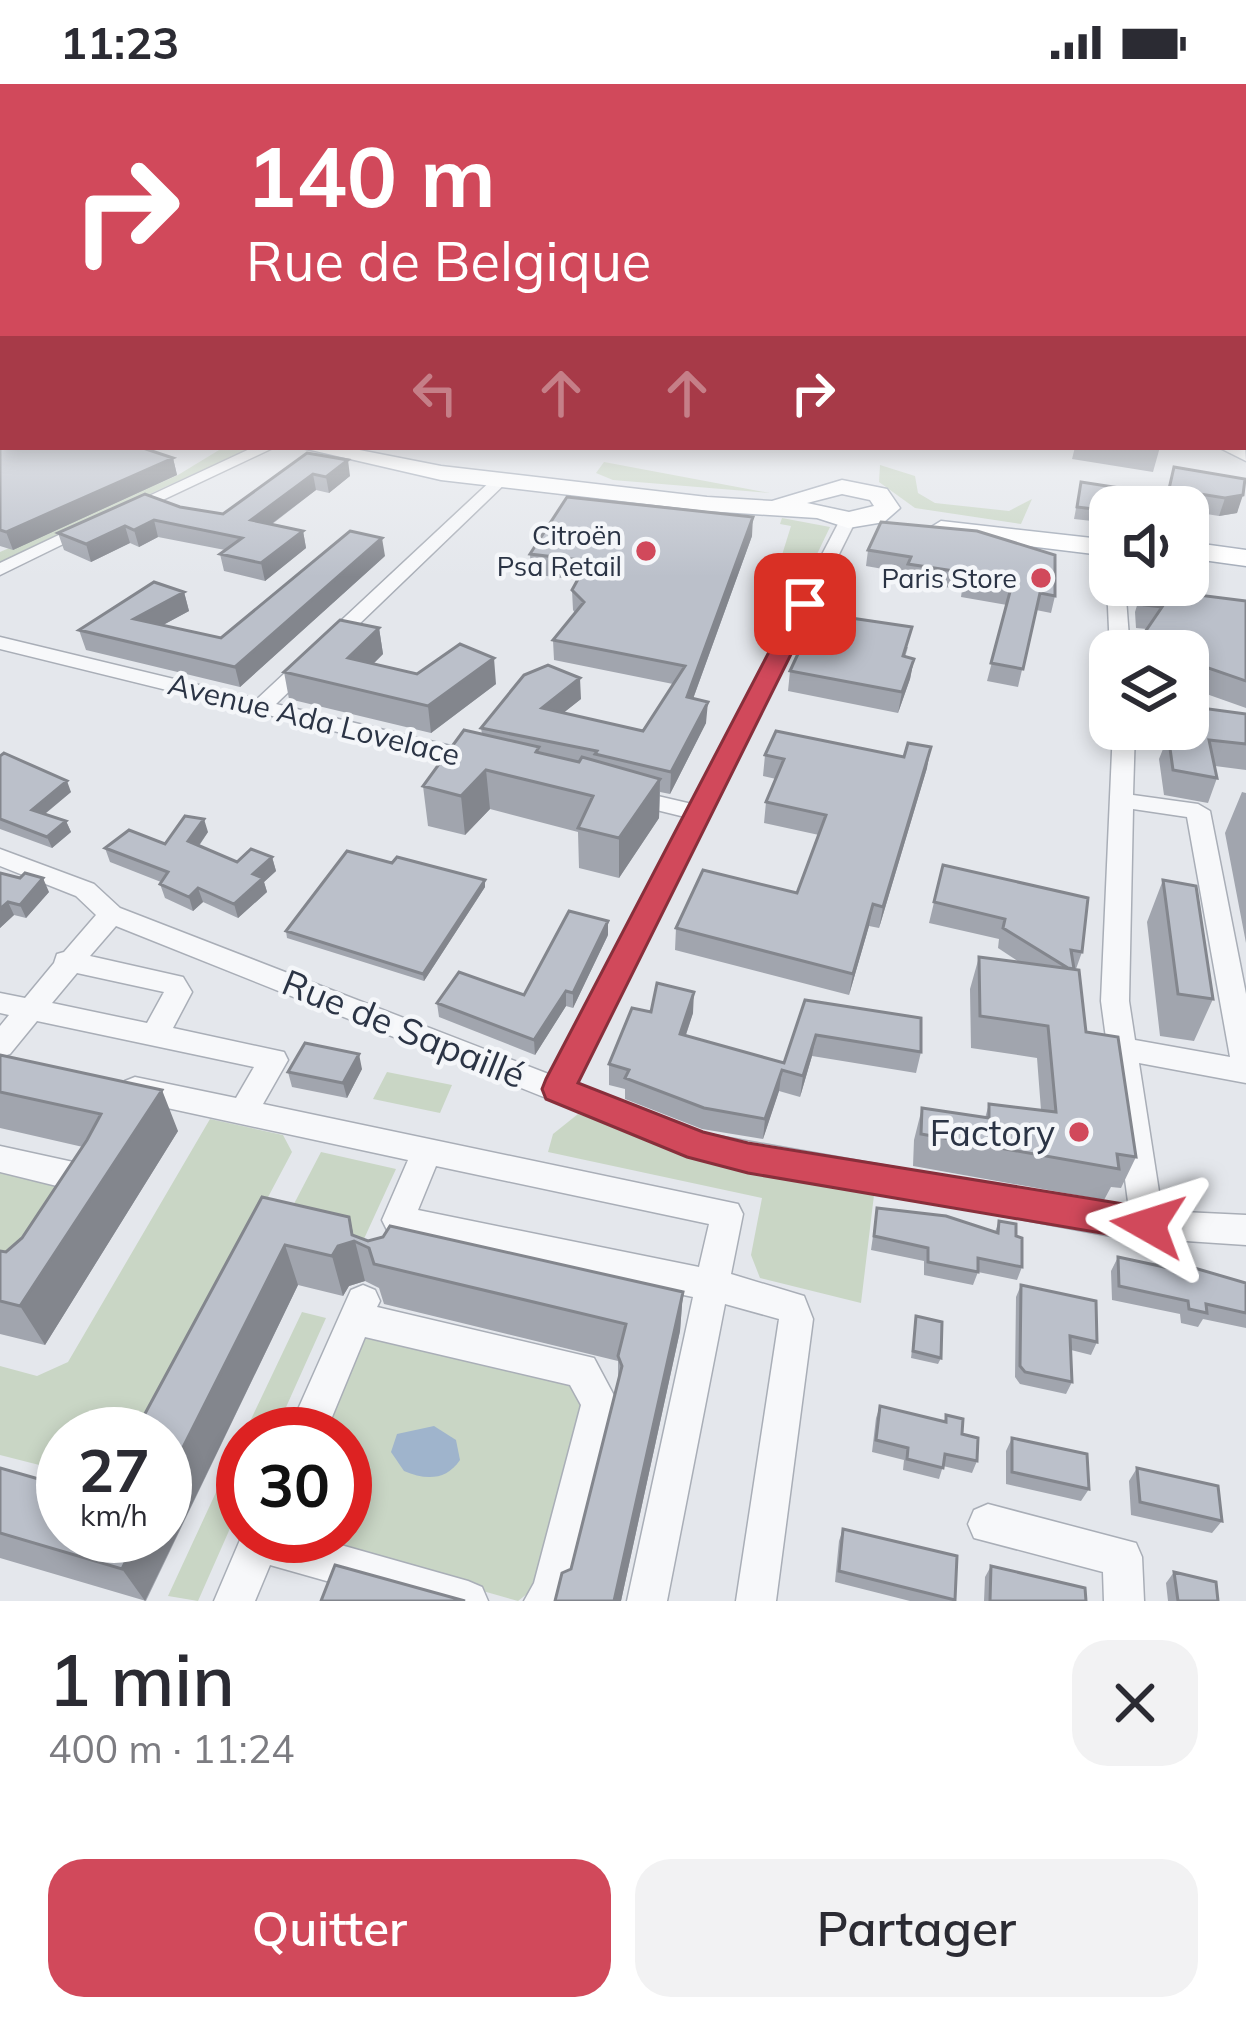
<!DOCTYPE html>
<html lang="fr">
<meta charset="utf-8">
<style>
:root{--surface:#fff;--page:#f2f2f3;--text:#2b2b33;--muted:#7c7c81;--accent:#d1495b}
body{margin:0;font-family:Mulish,sans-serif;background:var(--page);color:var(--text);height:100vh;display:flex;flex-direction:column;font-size:45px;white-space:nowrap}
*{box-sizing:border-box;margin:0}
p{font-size:39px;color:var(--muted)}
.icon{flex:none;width:66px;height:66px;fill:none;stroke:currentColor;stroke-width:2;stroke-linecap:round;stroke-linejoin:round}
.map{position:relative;height:1517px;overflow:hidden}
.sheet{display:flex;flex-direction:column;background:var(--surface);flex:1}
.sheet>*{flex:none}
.hud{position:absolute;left:0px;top:0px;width:1248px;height:366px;box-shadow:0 6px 18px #0003;background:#d1495b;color:#fff;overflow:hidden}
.buttons{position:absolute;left:1089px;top:402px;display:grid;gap:24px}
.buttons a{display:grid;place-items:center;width:120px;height:120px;border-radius:24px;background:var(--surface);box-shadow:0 6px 18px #0003;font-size:60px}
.speed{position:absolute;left:36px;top:1323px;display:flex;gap:24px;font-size:60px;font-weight:700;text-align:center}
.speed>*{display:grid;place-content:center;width:156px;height:156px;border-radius:50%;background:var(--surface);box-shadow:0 6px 18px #0003;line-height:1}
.speed small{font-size:30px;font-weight:400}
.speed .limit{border:18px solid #d22;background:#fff;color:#111}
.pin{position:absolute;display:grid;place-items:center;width:102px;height:102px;color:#fff;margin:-51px;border-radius:24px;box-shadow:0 6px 18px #0006}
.me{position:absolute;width:132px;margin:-66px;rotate:276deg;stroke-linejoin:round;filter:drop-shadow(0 0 9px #0008)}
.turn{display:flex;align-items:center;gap:42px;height:252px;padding:0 48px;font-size:54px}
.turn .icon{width:156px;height:156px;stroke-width:2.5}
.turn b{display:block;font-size:84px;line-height:102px}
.lanes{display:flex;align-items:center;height:114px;padding:0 48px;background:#0003;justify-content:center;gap:60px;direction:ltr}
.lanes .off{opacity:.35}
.round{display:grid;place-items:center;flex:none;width:126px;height:126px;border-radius:36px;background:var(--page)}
.summary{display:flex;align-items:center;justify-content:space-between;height:204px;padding:0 48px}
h1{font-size:72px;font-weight:600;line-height:90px}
.cta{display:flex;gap:24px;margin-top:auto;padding:24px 48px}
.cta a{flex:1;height:138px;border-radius:36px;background:var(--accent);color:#fff;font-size:48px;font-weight:600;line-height:138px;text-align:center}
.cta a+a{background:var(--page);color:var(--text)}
.status{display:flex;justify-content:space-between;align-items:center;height:84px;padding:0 60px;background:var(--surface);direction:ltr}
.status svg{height:33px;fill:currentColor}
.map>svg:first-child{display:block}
.green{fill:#c9d6c5}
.water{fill:#9fb4cc}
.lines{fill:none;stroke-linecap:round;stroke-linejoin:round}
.street-casing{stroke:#a9aeb7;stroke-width:3}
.primary-casing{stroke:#a3abb8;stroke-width:3}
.street{fill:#f7f8fa;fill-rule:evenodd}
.primary{fill:#fff;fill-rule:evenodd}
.wall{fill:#a1a5ae}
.shaded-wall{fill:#83868d}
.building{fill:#bbc0ca;stroke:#83868d;stroke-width:3}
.route{fill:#d1495b;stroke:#882f3b;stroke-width:3}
.poi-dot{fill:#d1495b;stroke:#f4f6f9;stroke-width:4.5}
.labels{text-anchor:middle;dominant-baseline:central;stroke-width:9;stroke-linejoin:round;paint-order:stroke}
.far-poi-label{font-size:27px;fill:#2b3445;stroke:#f4f6f9;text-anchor:end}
.street-label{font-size:30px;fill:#2b3445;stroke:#f4f6f9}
.near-street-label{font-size:36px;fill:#2b3445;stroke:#f4f6f9}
.near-poi-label{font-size:36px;fill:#2b3445;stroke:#f4f6f9;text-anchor:end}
</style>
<div class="status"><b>11:23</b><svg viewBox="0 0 49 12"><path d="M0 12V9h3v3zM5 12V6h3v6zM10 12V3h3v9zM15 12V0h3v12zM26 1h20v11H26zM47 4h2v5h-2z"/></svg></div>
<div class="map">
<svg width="1246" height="1517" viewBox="0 0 1246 1517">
<rect width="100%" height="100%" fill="#e4e7ec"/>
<path class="green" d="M224,363H253L0,478V468L178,391Z
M604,378L770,409L613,396L596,389Z
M880,381L915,392L918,409L935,419L1009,427L1032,415L1021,440L915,424L879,398Z
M782,434L830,443L808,489L796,490L801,474L782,471L791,442L780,440Z
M387,988L452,1001L440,1029L373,1015Z
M578,1030L727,1084L874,1111L861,1219L760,1194L751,1171L762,1114L548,1068L553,1050Z
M210,1035L283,1051L292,1068L142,1350H63V1387L0,1371V1282L37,1292L68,1278Z
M321,1068L396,1085L363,1157L284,1139Z
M0,1087L64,1097L15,1169L0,1166Z
M302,1228L326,1234L274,1350H244Z
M367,1245L573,1296L585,1324L542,1498L518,1517L290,1452H345V1350H325Z
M224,1391L243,1396V1415L198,1517L168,1512Z"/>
<path class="water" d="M434,1342L456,1356L460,1376C446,1397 425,1396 404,1387L391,1368L397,1350Z"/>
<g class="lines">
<defs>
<path id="street" d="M254,363H275L133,430L119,426Z
M495,393L509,396L276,620L484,670L487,675L484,680L476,682L0,565V553L257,615Z
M848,431L856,436L575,1000L701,1049L1129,1125L1101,917L1113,645H1135L1133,711L1198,720L1210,727L1246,910V999L1139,979L1162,1127L1246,1131V1161L1111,1152L699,1075L116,842L90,872L183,893L192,908L173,944L284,968L288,976L263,1020L738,1120L743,1130L731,1190L804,1212L813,1235L776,1517H736L779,1235L725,1220L667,1517H627L693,1213L398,1150L387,1146L382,1136L408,1076L135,1017L125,1013L120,1005L125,997L135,993L236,1014L254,983L37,937L10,970L0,973V942L9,931L0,929V909L25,914L54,879L57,870L64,868L96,831L76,812L0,782V765L94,800L120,824L551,991L685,733L624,718L621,713L632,706L692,720L840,436ZM1133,725L1187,733L1230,973L1135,956L1129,917ZM77,889L164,908L147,939L52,919ZM436,1082L709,1140L699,1183L418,1126Z
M84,439L98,443L0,491V479Z
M1110,497V501H1125L1130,567H1110L1107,501Z
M0,1062L87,1081L98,1085L103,1095L92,1114L81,1118L70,1114L65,1104L0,1088Z
M363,1201L375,1206L380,1217L377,1223L594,1274L618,1319L569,1517H524L534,1499L581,1321L570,1301L365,1253L325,1350H287L351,1206Z
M988,1420L1136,1459L1142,1473L1144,1517H1104L1103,1488L974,1454L968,1440L974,1426Z
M243,1449L309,1452L468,1497L482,1503L488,1517H397L270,1481L255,1517H214Z"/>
<path id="primary" d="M1245,361L1246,377L1218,363H1245Z
M298,363H344L441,382L707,413L772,417L842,396L887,405L900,424L884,438L848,444L817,434L707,427L441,396ZM842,410L870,416L874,422L849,428L807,419Z
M941,437L1110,456V472L932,450L928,445Z
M1188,458L1246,466V482L1188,474Z"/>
</defs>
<use href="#street" class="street-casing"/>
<use href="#primary" class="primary-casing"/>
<use href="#street" class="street"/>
<use href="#primary" class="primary"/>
</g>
<path class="wall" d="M0,326L3,363L173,374L177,391L13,466L0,462Z
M1075,363H1160L1153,388L1072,375Z
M307,369L350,392L329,409L316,406L271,441L303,447L306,464L265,497L224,487L220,470L225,466L158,453L139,463L130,459L91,478L64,466L58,449L180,423L223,430Z
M1174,383L1245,395L1237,429L1219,432L1188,427V423L1163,422Z
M1081,398L1110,423V439L1074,435Z
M881,438L1055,512L1051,529L1036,526L1018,603L987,597L1007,521L961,513L962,506L905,496L906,489L866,482L868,466Z
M752,452L693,615L706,639L670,710L660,708L659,734L619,794L579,784L578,748L490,725L465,751L428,742L423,702L482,650L481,644L581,615L563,629L643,647L673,600L554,576L553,556L575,529L573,526L572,506L578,496L531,490L530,470Z
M385,472L240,603L86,566L79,546L184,508L189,527L163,541L221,554Z
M1161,501L1190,510L1246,517V624L1198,607L1201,624L1246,630V686L1215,682L1217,694L1208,719L1164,711L1159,675L1169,650L1168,645H1188V567H1137L1141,554L1147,545L1136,544L1135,528L1142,505L1159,507Z
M379,544L383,570L373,580L417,590L496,600L431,649L289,615L284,588Z
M908,563L905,573L914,575L910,595L898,629L788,607L790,587Z
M765,671L927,684L879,844L869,842L849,911L675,866L676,844L797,809L819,751L764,739L766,718L776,695L763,692Z
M0,672L71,708L45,730L66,737L71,748L52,764L0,745Z
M1242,708L1246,709V859L1225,749Z
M208,748L199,762L237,778L272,773L276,787L264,798L267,808L238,834L203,818L193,827L165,814L160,800L161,798L110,778L105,764L165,760Z
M392,779L485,796V803L424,897L287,854L286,847Z
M943,781L1082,868L1076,885L1086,948L1136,1073L1121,1104L1111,1103L1104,1116L913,1082L914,1056L922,1024L985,1034L989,1020L1041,1026L1037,974L971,964L970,905L979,873L1019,878L998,864L999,855L929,839Z
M0,789L49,808L26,834L14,831L0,844Z
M1163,796L1213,915L1194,957L1160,952L1147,838Z
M608,851L573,924L566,922L535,971L439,933L437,919L524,911Z
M805,916L921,968L916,989L812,972L800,1013L779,1007L763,1055L702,1045L625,1015V1005L609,1001V980L651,928L693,929L686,951L784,979Z
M0,971L178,1047L45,1261L0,1250V1167L6,1168L22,1154L83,1063L0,1044Z
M362,985L347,1014L292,1003L288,988Z
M262,1113L368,1157L683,1208L680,1247L621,1517H555L571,1485L618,1299V1277L384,1220L379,1204L365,1197L349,1202L343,1212L298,1201L146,1517L0,1474V1384L165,1452Z
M877,1124L995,1148L999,1137L1016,1152L1022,1183L1017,1196L978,1188L973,1201L924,1191V1177L871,1166Z
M1118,1173L1165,1184L1168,1178L1246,1199V1244L1203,1235L1198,1243L1181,1239L1180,1230L1112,1216L1111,1187Z
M1021,1201L1097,1258L1091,1271L1071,1266L1072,1298L1066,1310L1020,1300L1015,1293L1016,1213Z
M916,1232L941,1274L938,1280L911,1274Z
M880,1322L944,1338L946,1331L962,1350L977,1377L972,1389L943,1382L939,1395L903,1386L904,1376L872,1368L876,1334Z
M1012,1354L1089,1405L1081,1417L1006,1400V1367Z
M1137,1384L1222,1437L1212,1449L1131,1431L1129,1397Z
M843,1445L957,1472L955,1517H910L835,1498L839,1457Z
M991,1482L1086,1517H984L985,1493Z
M1174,1488L1218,1517H1168L1166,1499Z"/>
<path class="shaded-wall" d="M173,374L177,391L13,466L6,448Z
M348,376L350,392L329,409L326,393Z
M313,390L316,406L254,453L251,436Z
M1243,411L1237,429L1219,432L1225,414Z
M753,433L752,452L686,634L687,613Z
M154,436L158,453L139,463L134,446Z
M125,442L130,459L91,478L86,460Z
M303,447L306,464L265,497L261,479Z
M382,454L385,472L240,603L235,583Z
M184,508L189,527L139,554L134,535Z
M379,544L383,570L353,600L348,574Z
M494,574L496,600L431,649L428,622Z
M914,575L910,595L898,629L902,608Z
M580,594L581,615L543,645L542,624Z
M708,618L706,639L670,710L671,688Z
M931,663L927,684L879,844L883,823Z
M486,686L490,725L465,751L461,712Z
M660,695L659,734L619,794V754Z
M67,697L71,708L36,737L32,726Z
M204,735L208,748L192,771L188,757Z
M66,737L71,748L52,764L47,753Z
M272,773L276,787L264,798L267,808L238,834L234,820L253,790Z
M43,794L49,808L26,834L20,821Z
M485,796V803L424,897L423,890Z
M198,804L203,818L193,827L189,813Z
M8,818L14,831L0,844V825Z
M873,820L869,842L849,911L853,890Z
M608,837V851L573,924V909Z
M566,907V922L535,971L534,956Z
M694,908L693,929L679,971L680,950Z
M816,951L812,972L800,1013L803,992Z
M359,970L362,985L347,1014L343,999Z
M782,986L779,1007L763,1055L765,1035Z
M162,1006L178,1047L45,1261L20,1222Z
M349,1133L365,1197L349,1202L343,1212L332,1172Z
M285,1161L298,1201L145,1517L122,1485L138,1452H165V1399Z
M683,1208L680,1247L621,1517H614Z"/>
<path class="building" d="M0,326L3,327V363H140L173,374L6,448L0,446Z
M307,369L348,376L326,393L313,390L251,436L303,447L261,479L220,470L242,454L154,436L134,446L125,442L86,460L58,449L145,410L180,423L223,430Z
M1174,383L1245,395L1243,411L1225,414L1169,405Z
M1081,398L1133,406V423H1110V427L1077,423Z
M567,413L753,433L687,613L708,618L671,688L595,670L597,667L481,644L524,591L548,581L580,594L542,624L643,647L685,582L553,556L584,518L572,506L588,477L530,470Z
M881,438L977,447L1055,471V512L1040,509L1023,585L991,579L1011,504L964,496L967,489L908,480L911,473L868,466Z
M350,447L382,454L235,583L79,546L154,498L184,508L134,535L221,554Z
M1162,501L1188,502L1190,510L1246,517V597L1194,579L1201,624L1246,630V660L1209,656L1217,694L1173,686L1168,650L1176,651L1175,645H1188V567H1147L1141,554L1162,523L1144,521L1142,505L1162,507Z
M817,529L912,543L903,572L914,575L902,608L790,587Z
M340,536L379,544L348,574L417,590L460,560L494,574L428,622L284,588Z
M464,646L539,663L536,668L579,678L582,673L660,695L619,754L578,744L593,712L486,686L461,712L423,702Z
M776,647L904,673L908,659L931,663L883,823L873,820L853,890L676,844L703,786L797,809L826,731L766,718L784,675L765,671Z
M4,669L67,697L32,726L66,737L47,753L0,735V672Z
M185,732L204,735L188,757L237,778L251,765L272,773L253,790L263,794L234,820L198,804L189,813L160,800L168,788L105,764L129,746L165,760Z
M347,767L392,779L397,773L485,796L423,890L286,847Z
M943,781L1088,814L1082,868L1071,866L1074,885L1068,884L1003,844L1005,835L934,818Z
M0,789L20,794L25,789L43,794L20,821L8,818L0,825Z
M1163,796L1196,802L1213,915L1178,910Z
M569,827L608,837L573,909L566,907L534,956L437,919L459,888L524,911Z
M979,873L1079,886L1086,948L1118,953L1136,1073L1117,1070L1119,1085L921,1050L922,1024L989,1034V1020L1056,1028L1048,942L980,932Z
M657,899L694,908L680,950L784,979L805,916L921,934V968L816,951L803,992L782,986L765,1035L704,1024L625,994L629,986L609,980L632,924L651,928Z
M305,959L359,970L343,999L288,988Z
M0,971L162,1006L20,1222L0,1217V1167L6,1168L22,1154L87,1056L101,1030L0,1008Z
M262,1113L349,1133L352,1151L368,1157L383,1153L390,1142L683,1208L614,1517H555L562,1489L571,1485L622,1282L618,1272L626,1240L374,1180L369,1164L354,1157L338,1162L332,1172L285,1161L165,1399V1350H134Z
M877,1124L946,1132L998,1149L999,1137L1016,1140V1152L1022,1154V1183L978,1174V1188L928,1178V1164L874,1152Z
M1118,1173L1169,1184L1168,1178L1184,1181L1246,1199V1229L1206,1220L1207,1229L1189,1225L1188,1217L1119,1202Z
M1021,1201L1096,1217L1097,1258L1070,1252L1072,1298L1025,1288L1020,1282Z
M916,1232L942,1238L941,1274L913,1267Z
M880,1322L946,1338V1331L963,1335L962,1350L978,1354L977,1377L945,1370L943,1384L907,1375L908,1364L876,1356Z
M1012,1354L1087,1370L1089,1405L1012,1388Z
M0,1384L63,1402V1452H138L122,1485L0,1449Z
M1137,1384L1218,1402L1222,1437L1140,1418Z
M843,1445L957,1472L955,1516L839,1487Z
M335,1481L465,1517H321Z
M991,1482L1085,1504L1086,1517H990Z
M1174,1488L1216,1498L1218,1517H1178Z"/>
<linearGradient id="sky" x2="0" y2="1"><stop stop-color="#8bb4dd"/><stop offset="0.57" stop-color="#f3f4f6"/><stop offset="1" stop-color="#f3f4f6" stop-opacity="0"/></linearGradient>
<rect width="1246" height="493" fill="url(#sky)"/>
<path class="route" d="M805,513L816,520L578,999L703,1048L748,1059L1148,1124L1161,1129L1166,1141L1161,1152L1148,1157L748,1089L687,1073L546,1015L542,1005L546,995L794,520Z"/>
<g class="poi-dot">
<circle cx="646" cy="467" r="12"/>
<circle cx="1041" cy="494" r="12"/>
<circle cx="1079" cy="1048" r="12"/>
</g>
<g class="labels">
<g class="far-poi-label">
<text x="622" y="451">Citroën<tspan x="622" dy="31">Psa Retail</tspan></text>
<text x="1017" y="494">Paris Store</text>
</g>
<g class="street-label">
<text transform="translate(314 635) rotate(14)">Avenue Ada Lovelace</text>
</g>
<g class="near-street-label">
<text transform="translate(404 944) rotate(22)">Rue de Sapaillé</text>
</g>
<g class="near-poi-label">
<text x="1055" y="1048">Factory</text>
</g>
</g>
</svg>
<div class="buttons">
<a><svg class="icon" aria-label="sound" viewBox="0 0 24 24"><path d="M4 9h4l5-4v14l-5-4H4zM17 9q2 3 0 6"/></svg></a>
<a><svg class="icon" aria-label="layers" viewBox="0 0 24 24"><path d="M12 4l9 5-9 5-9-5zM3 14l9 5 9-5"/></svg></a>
</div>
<div class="speed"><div>27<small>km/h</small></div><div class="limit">30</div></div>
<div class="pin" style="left:805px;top:520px;background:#d93025"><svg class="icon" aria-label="arrive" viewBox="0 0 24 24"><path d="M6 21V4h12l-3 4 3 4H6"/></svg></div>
<svg class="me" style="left:1148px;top:1141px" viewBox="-20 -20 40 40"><path d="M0-17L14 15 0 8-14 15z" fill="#d1495b" stroke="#fff" stroke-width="4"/></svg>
<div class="hud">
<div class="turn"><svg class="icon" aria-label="right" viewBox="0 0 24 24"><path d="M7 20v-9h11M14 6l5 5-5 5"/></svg><div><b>140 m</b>Rue de Belgique</div></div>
<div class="lanes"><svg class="icon off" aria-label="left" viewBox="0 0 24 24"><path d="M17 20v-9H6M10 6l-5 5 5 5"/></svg><svg class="icon off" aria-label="ahead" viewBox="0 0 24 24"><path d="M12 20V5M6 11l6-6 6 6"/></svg><svg class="icon off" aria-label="ahead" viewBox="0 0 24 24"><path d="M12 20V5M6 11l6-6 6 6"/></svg><svg class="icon" aria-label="right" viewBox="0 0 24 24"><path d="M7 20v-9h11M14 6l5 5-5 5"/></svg></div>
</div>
</div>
<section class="sheet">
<div class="summary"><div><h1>1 min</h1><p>400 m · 11:24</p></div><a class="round"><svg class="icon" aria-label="close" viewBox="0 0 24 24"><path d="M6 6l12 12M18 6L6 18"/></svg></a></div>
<div class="cta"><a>Quitter</a><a>Partager</a></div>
</section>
